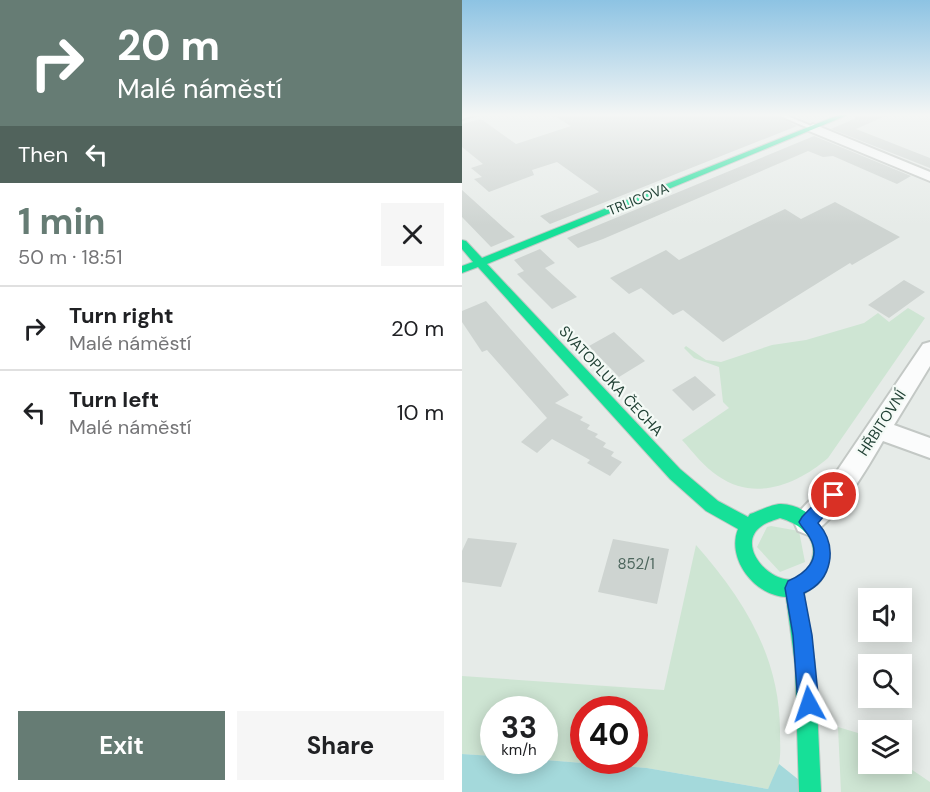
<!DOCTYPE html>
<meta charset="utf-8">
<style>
:root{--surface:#fff;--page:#f6f6f6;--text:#202124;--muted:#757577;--line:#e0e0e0;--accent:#667c74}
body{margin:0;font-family:"DM Sans",sans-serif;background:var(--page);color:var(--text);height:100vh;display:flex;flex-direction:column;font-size:22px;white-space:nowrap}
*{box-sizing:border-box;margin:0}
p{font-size:20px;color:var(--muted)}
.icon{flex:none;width:33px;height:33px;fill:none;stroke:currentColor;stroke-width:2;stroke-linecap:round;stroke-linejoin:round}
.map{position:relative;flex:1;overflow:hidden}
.drawer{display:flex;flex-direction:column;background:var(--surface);width:462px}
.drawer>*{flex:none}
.top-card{background:#667c74;color:#fff;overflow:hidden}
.buttons{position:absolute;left:396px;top:588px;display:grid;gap:12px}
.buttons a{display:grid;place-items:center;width:54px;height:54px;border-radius:0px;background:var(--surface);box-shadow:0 3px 15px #0003;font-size:30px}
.speed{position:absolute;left:18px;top:696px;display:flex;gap:12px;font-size:30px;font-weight:700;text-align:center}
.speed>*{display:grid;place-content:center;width:78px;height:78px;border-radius:50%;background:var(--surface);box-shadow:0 3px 15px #0003;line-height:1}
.speed small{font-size:15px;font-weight:400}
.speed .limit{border:9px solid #d22;background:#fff;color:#111}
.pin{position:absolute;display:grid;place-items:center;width:51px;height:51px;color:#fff;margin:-26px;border:3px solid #fff;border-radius:50%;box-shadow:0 2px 6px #0007}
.me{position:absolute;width:66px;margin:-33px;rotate:355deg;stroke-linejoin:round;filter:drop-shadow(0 0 4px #0008)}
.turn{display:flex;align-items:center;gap:21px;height:126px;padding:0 18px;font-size:27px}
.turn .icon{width:78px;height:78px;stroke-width:2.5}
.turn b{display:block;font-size:42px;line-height:51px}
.then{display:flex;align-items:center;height:57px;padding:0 18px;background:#0003;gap:12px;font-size:22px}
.round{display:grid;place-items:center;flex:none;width:63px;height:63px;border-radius:0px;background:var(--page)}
.head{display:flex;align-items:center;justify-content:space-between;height:102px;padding:0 18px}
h1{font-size:36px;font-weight:700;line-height:45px;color:var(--accent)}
.button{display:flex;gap:12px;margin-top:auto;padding:12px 18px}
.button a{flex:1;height:69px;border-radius:0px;background:var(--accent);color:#fff;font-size:24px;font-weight:700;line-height:69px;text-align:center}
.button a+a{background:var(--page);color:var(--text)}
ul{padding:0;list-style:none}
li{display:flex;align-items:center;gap:18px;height:84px;padding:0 18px;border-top:2px solid var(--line)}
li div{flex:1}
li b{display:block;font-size:22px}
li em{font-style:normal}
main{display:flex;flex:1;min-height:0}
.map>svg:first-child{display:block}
.green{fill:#cee5d3;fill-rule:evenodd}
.water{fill:#a4d9db}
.building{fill:#ced4d1}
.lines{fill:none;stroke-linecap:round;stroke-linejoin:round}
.lane-casing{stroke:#c3c8c5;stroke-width:4}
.street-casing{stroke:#c3c8c5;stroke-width:4}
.fast-casing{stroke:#c1c9c5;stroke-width:2}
.lane{fill:#fbfcfc;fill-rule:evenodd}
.street{fill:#fbfcfc;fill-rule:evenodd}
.fast{fill:#16e098;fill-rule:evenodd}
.route{fill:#1a73e8;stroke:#114b97;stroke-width:1.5}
.labels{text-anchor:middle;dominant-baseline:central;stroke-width:4.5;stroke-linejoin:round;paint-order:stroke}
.far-street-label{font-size:14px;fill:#214135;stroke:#f4faf6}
.street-label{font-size:15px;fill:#214135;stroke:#f4faf6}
.near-number-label{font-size:15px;fill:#4d665d}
</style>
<main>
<section class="drawer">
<div class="top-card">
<div class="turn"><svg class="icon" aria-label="right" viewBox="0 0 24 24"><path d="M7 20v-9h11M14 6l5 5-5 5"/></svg><div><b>20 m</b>Malé náměstí</div></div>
<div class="then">Then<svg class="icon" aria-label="left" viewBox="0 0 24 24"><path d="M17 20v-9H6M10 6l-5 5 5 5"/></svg></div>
</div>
<div class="head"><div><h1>1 min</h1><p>50 m · 18:51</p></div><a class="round"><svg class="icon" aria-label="close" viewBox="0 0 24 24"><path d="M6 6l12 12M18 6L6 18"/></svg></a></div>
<ul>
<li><svg class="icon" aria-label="right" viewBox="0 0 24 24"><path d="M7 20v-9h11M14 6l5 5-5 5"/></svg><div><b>Turn right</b><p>Malé náměstí</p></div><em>20 m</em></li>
<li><svg class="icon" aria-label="left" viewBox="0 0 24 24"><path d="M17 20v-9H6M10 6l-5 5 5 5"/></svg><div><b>Turn left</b><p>Malé náměstí</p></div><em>10 m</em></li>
</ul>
<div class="button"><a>Exit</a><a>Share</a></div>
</section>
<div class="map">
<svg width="468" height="792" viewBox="0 0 468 792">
<rect width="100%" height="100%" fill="#e6ebe8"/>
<path class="green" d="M446,308L463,318L366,458C336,484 293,502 256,476C242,467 231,452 220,440L267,408L261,402L257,367L232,358L222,348L224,346L244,360L259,362L310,345L344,340L402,323L416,313L427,322Z
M309,526L337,531L343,562L318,572L295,547L305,527Z
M234,545C283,601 319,658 318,735C318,744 319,754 317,763C316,772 310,781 306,789L185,768L83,760L82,710H32L31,756L0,754V676L202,690ZM122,710H172V760H122Z
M376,727L396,733L406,741V764L440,763L468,782V792H379Z"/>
<path class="water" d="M0,754L31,756L32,760H83L185,768L306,789L317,764L352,792H0Z"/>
<path class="building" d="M89,114H311L335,126L88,224L78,216L137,192L95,162L70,170L72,175L27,192L12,179L20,177L9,168L21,164L0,147V124L19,119L54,144L109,126Z
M395,114H428L394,129L468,158V168L369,129L392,119Z
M352,136L449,176L435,184L371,156L361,157L346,151L141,239L116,248L105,238Z
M0,190L42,228L53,237L29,247L0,217Z
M373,202L438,237L390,265L388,263L261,342L221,310L211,315L179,288L167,294L148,278L204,250L217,260L323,209L339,219Z
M78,249L93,263L83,268L115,297L90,309L55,274L62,271L52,260Z
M442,280L463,292L427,318L406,305Z
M24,301L107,395L93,403L121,417L118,420L128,425L125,429L136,434L133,437L144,443L141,447L152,452L149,456L160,462L148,476L125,463L128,460L90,439L75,453L59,442L85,418L25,350L20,352L0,322V311Z
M152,332L183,361L157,377L127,346Z
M233,376L254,395L231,411L210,390Z
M6,538L55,543L39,587L0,582V551Z
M151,539L207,549L195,604L136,592Z"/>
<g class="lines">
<defs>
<path id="lane" d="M5,114H15L0,119V115Z
M313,114H321L354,128L349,129Z"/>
<path id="street" d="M351,124L468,172V181L347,131L345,128Z
M468,342V366L432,425L468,438V458L421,441C406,467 373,524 346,535L336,531L332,522L336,513L375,471L461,344Z"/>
<path id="fast" d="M379,114H388L25,264L218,469L256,501L286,517L288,514C297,511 310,504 319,504C357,505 383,553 357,583C353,587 347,590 342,594L353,664L359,792H337L333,664L324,597C293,596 264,559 276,529L244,511L208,479L16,267L0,273V266L11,262L0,249V240L4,241L20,258ZM318,518C339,524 359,540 348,565C330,607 264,548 301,525C305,522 313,520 318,518Z"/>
</defs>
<use href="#lane" class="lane-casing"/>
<use href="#street" class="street-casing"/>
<use href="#fast" class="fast-casing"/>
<use href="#lane" class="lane"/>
<use href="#street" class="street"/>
<use href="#fast" class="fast"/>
</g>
<linearGradient id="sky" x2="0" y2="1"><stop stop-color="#8dc3e3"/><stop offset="0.51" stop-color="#f4f6f5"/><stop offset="1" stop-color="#f4f6f5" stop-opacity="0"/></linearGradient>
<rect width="468" height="225" fill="url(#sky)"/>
<path class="route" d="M372,488L377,490L380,495L356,523C376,546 371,580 342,593L350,635L357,704L354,711L347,714L339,711L336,704L331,635L323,588L326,581C343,574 360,559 348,538C345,532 340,528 337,522L340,517L366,490Z"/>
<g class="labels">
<g class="far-street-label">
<text transform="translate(176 199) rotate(-22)">TRLICOVA</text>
</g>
<g class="street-label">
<text transform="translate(149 381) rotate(47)">SVATOPLUKA ČECHA</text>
<text transform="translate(420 423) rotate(-57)">HŘBITOVNÍ</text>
</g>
<g class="near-number-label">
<text x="174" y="564">852/1</text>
</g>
</g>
</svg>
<div class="buttons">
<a><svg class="icon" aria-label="sound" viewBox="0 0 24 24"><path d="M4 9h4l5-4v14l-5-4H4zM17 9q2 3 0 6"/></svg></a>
<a><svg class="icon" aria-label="search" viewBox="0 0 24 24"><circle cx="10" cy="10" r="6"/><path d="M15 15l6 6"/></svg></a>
<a><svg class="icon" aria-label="layers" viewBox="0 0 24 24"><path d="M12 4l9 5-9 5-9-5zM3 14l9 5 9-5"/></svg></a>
</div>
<div class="speed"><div>33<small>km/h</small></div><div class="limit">40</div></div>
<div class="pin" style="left:372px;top:495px;background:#d93025"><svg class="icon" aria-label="arrive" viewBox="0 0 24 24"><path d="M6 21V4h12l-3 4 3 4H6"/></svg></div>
<svg class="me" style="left:347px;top:704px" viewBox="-20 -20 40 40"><path d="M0-17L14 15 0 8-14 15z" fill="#1a73e8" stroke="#fff" stroke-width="4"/></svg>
</div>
</main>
